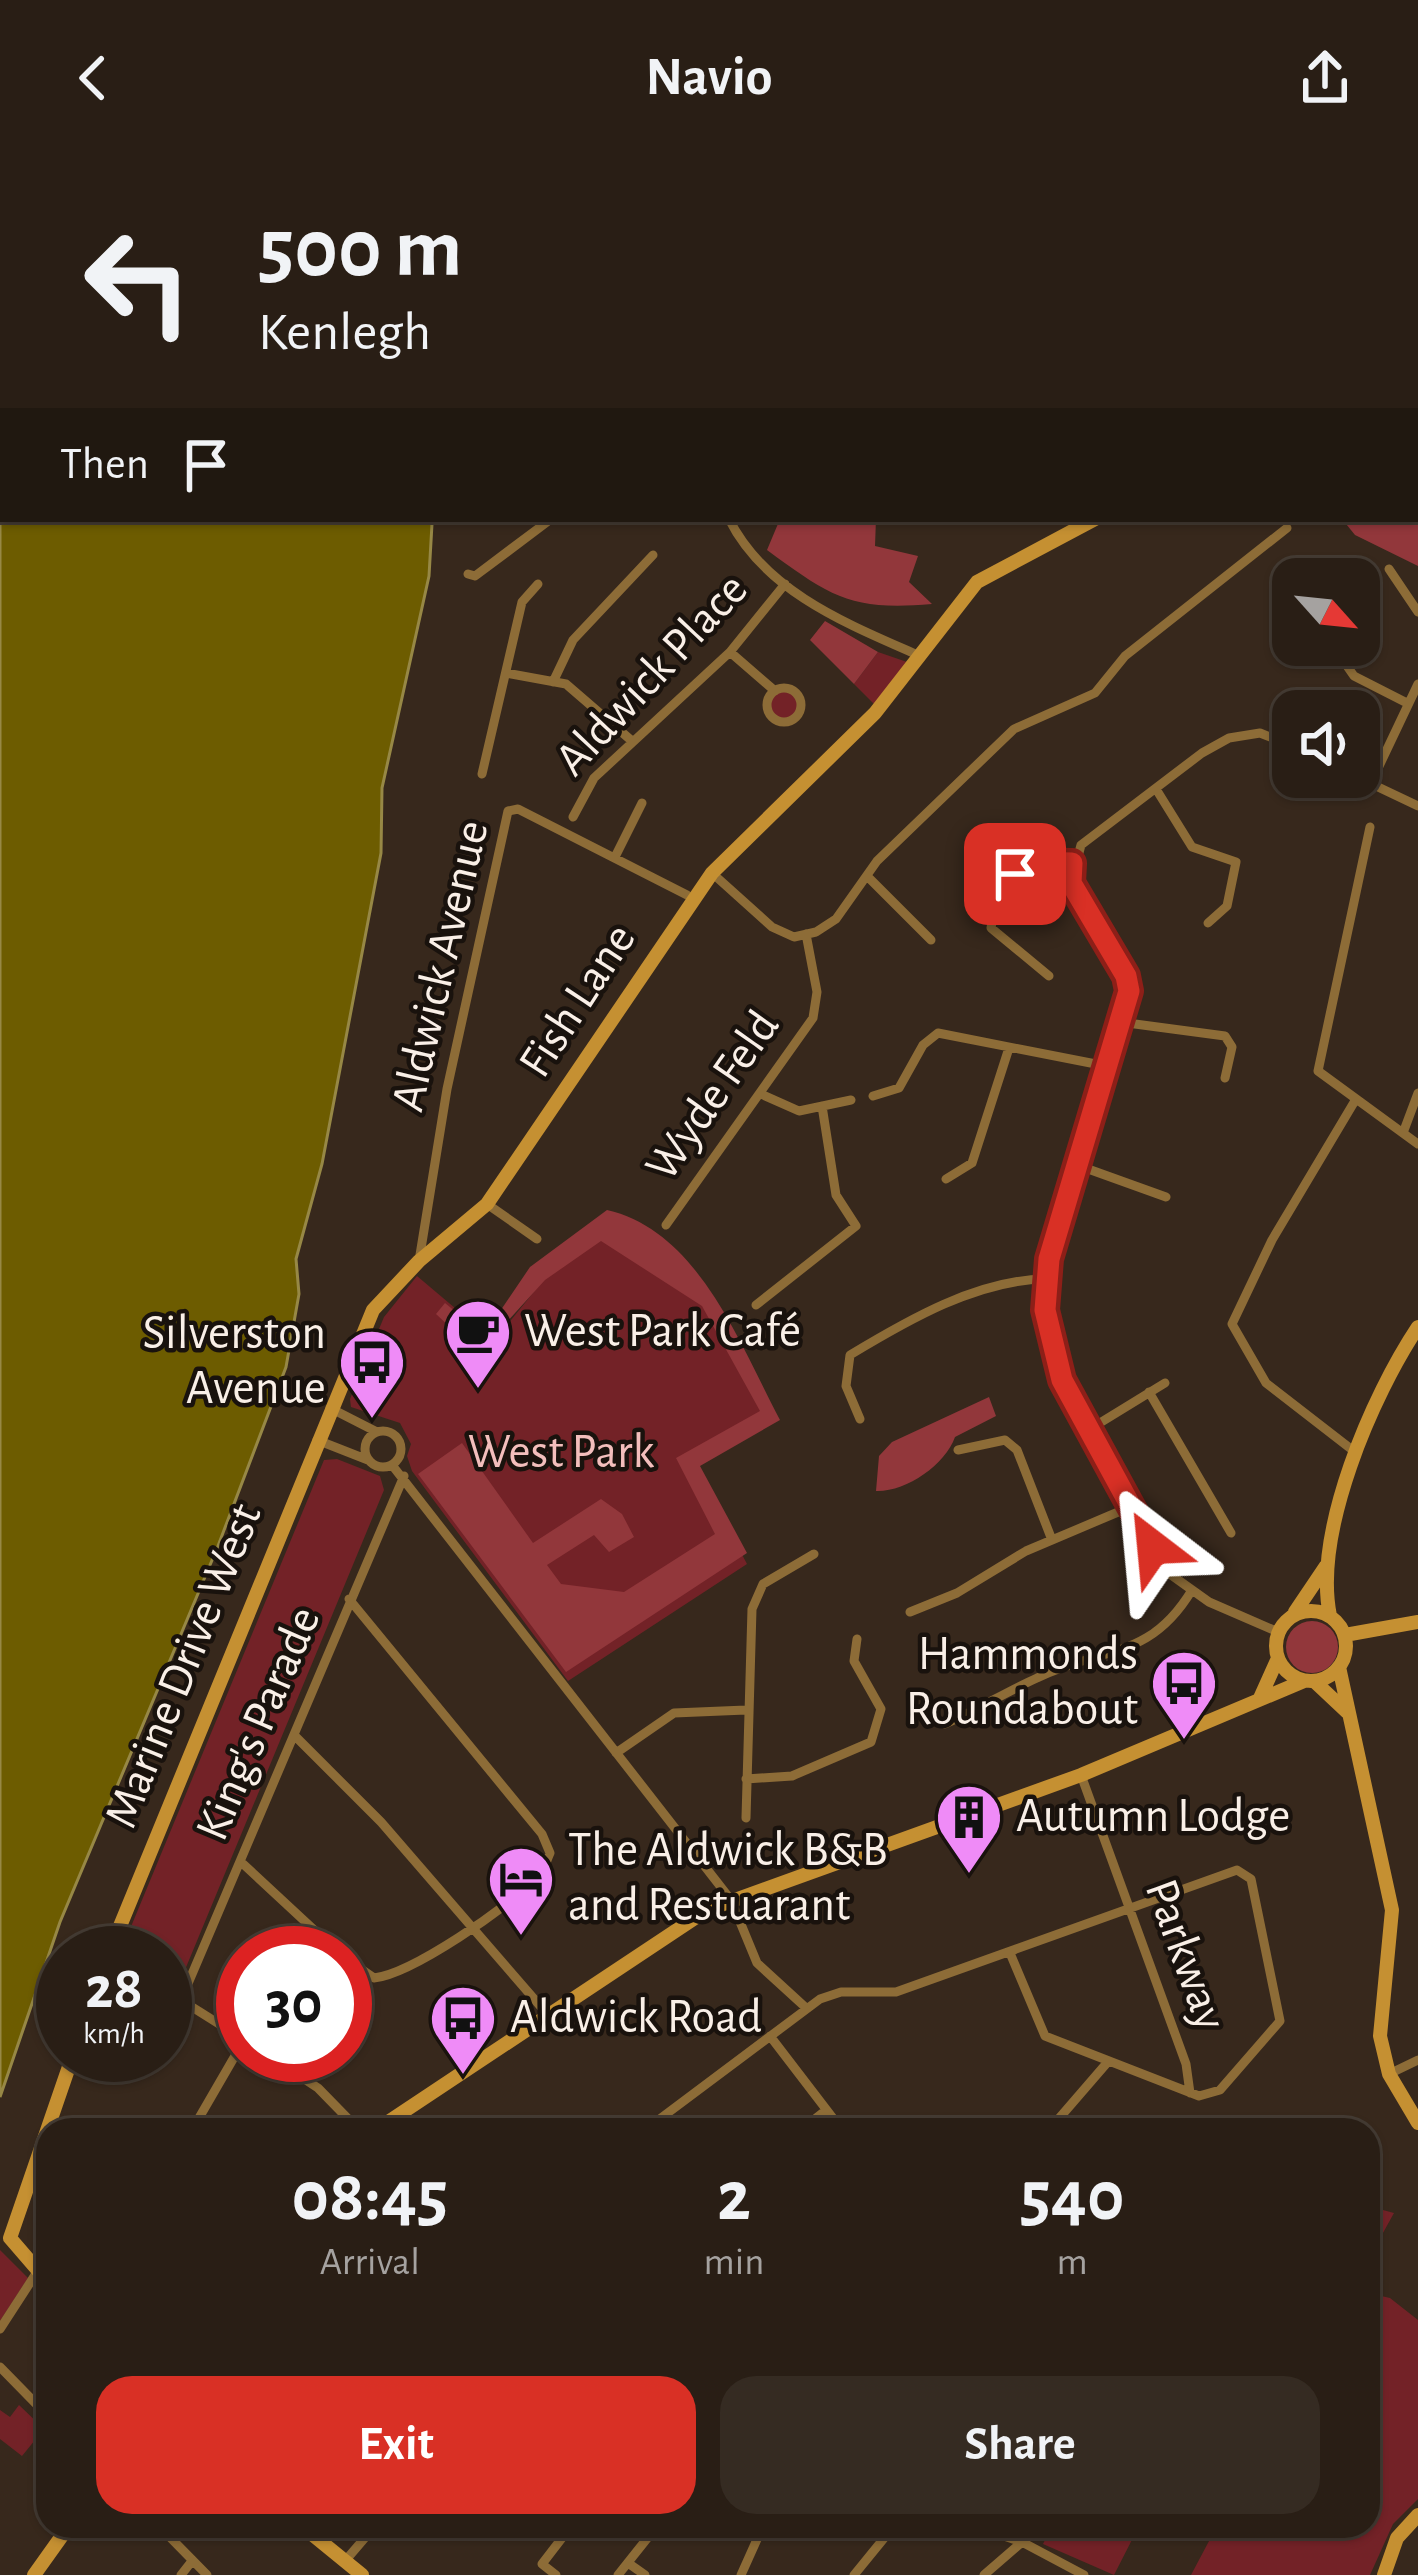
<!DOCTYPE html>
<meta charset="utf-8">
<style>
:root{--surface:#291e15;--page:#352b22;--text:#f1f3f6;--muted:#a5a2a0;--line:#453c34;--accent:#d93025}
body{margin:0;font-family:"Alegreya Sans",sans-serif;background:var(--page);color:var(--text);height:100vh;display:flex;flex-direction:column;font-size:45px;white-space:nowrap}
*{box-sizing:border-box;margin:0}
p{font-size:39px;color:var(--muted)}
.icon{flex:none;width:66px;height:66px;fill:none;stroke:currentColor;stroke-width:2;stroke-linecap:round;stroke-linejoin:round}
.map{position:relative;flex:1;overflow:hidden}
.details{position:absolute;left:36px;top:1962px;width:1344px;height:420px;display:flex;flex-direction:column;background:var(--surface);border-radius:36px;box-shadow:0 3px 9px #0004,0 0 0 3px var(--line)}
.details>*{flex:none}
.banner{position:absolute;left:0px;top:0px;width:1419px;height:366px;box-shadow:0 3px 9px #0004,0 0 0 3px var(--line);background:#291e15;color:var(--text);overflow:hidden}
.needle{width:78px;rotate:117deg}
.controls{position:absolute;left:1272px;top:402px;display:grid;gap:24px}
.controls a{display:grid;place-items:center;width:108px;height:108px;border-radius:24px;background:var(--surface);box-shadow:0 3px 9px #0004,0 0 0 3px var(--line);font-size:60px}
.speed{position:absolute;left:36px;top:1770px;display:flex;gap:24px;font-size:60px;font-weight:700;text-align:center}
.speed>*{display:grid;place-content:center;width:156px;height:156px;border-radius:50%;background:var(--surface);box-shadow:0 3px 9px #0004,0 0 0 3px var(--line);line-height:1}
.speed small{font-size:30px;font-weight:400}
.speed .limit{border:18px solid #d22;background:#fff;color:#111}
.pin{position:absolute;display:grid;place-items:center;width:102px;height:102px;color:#fff;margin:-51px;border-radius:24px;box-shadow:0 6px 18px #0006}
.me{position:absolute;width:132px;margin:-66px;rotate:331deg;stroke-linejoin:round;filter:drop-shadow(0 0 9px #0008)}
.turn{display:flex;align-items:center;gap:42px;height:252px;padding:0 60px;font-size:54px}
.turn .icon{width:156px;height:156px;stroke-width:2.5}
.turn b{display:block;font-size:84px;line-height:102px}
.then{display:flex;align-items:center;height:114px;padding:0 60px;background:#0003;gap:24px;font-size:45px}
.eta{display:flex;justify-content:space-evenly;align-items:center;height:204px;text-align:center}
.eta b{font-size:72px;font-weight:700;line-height:84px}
.button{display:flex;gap:24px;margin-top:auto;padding:24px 60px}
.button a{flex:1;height:138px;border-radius:36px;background:var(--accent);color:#fff;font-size:48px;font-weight:700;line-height:138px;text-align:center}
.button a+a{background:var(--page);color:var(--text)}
header{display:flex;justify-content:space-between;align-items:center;height:156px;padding:0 60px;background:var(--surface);font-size:54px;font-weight:700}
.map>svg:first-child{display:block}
.green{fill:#732227}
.forest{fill:#92373b}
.water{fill:#6d5c00;stroke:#978845;stroke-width:3}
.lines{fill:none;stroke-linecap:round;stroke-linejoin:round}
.street{stroke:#8d6c37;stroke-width:9}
.secondary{stroke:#c59032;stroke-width:14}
.route-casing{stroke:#8d1f18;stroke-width:30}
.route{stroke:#d93025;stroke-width:21}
.labels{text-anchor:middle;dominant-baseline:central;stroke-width:9;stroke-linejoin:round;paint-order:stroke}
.street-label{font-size:48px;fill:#f9efe7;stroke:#19120d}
.poi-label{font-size:48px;fill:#f9efe7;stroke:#19120d;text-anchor:start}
.park-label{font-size:48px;fill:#f3bebc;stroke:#19120d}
</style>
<header><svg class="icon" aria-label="back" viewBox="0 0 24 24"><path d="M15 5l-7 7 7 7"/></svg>Navio<svg class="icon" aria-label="share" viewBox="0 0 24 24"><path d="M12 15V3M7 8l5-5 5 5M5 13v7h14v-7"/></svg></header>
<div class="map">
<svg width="1418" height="2419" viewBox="0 0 1418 2419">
<rect width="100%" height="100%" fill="#37281c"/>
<path class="green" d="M878,496L907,506L876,550L854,528Z
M770 549a14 14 0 1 1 28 0a14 14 0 1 1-28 0Z
M589,1068L710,1142L773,1260L693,1305L747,1408L568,1525L412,1315L407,1300L411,1288L400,1267L351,1251L350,1243L384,1161L417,1120L494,1185Z
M337,1303L380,1320L384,1334L182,1821L170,1826L165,1823V1797H125L123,1790L324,1304Z
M1368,2050L1394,2057L1368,2104Z
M0,2094L28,2122L0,2165Z
M1368,2137L1390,2142L1418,2164V2343L1393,2368L1370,2419H1191L1217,2370H1368Z
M19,2249L44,2273L22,2300L0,2283V2254L10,2261Z
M1052,2370H1139L1114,2419L1043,2388Z"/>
<path class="forest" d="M1418,358V410L1355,379L1342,363H1416Z
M780,363H876L875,390L918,400L909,426L932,448C851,455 831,441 767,394Z
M825,465L878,496L854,528L810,484Z
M607,1054C699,1075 740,1189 780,1264L700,1310L747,1397L566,1516L418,1318L462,1287L533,1387L601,1343L622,1358L634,1381L609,1396L594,1379L547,1409L561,1428L624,1436L715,1378L676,1302L760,1255L702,1150L601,1085L545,1124L486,1189H469L436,1158L445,1147L484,1179L530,1111Z
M989,1241L996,1260L955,1281C945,1309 906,1336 876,1335L879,1300L892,1286Z
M1286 1491a26 26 0 1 1 52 0a26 26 0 1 1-52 0Z"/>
<path class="water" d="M0,0H458L3,3V363H432V368L429,420L382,632L381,697L322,1008L296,1103L299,1138L286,1211L218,1390L60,1766L0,1941Z"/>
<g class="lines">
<path class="street" d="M994,0L997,3
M1296,0L1297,3
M707,3L710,0
M1207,3L1208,0
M729,363C766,437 850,469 920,500
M1389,413L1418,456
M468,418L475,420L551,363
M1333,490L1354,520L1407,547
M730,496L775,535
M506,517L566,528L632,585
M553,526L573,484L653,399
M767 549a17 17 0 1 1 34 0a17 17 0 1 1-34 0Z
M482,618L522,446L538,428
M1357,621L1418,650
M1371,627L1418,528
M1156,633L1192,691L1236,706L1227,750L1208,767
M573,661L594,622L730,496L785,428
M1370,671L1318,915L1418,988
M615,701L642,647
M712,717L772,771L794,781L816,776L836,763L877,705L1014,573L1095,537L1125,500L1287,372
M868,721L931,784
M1049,820L991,772C999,720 1021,703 1072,707
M1120,866L1225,880L1232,891L1225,922
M761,938L799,955L851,944
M873,940L899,932L923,889L938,877L1106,910
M1403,977L1418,937
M1077,1009L1166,1041
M946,1023L972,1007L1009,892
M487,1048L537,1083
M666,1069L813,862L817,836L806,778
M419,1105L447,933L508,655L518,653L687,739
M756,1149L856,1070L836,1039L822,950
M1149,1236L1231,1377
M330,1252L377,1276
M860,1263L846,1230L850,1199C908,1164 977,1124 1045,1123
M1090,1273L1165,1227
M365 1293a18 18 0 1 1 36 0a18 18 0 1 1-36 0Z
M317,1284L368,1304
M958,1294L1005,1284L1017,1294L1052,1384
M1355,1296L1266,1227L1232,1168L1272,1084L1356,943
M392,1309L731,1744L757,1807L804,1850
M910,1456L957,1437L1026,1395L1130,1351
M1278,1476L1209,1446L1167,1416L1058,1215L1045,1154V1123L1129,835L1126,820L1071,727L1081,689L1202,597L1229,582L1260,577L1293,590
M945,1568C977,1554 1006,1536 1037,1522C1103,1490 1149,1505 1192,1434
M294,1579L381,1666L548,1859
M616,1597L674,1557L746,1554
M1081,1619L1186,1908L1190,1937
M746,1623L792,1620L871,1586L881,1553L854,1505L857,1483
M746,1662L752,1453L763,1428L814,1398
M241,1706L339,1797
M345,1802L374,1822C412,1818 508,1751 537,1722C544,1715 546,1706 550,1697L542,1678L349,1443
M165,1834L243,1883
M181,1844L404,1320
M770,1880L842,1974
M268,1899L318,1932L359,1974
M1389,1918L1418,1904
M192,1974L243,1886
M645,1974L820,1843L841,1836H896L1237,1714L1251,1723L1280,1865L1220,1934L1199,1940L1045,1880L1010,1797
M801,1974L825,1955
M944,1974L950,1967L958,1974
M1049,1974L1106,1908
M0,2173L37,2116
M0,2211L48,2260
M159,2370L207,2419
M974,2370L1022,2386L1084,2419
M345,2405L375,2370
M628,2407L645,2419
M181,2419L192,2405
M556,2419L542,2408L562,2382
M618,2419L657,2370
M741,2419L763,2370
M854,2419L894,2370
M984,2419L1022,2386"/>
<path class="secondary" d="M1384,3L1385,0
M1416,166L1418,169
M1416,184L1418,181
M1416,211L1418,216
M1276 1490a35 35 0 1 1 70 0a35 35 0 1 1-70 0Z
M1295,1456L1326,1410
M1330,1460C1313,1376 1372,1240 1418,1171
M1345,1479L1418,1466
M1339,1511L1392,1754L1380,1880L1389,1918L1418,1967
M1314,1525L1347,1556
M1260,1542L1278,1502
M109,1797L373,1154L419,1105L487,1048L712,717L875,557L977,426L1095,363
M376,1974L707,1754L1081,1619L1304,1525
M48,2126L10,2082L73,1899
M302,2370L362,2419
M34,2419L69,2370
M1384,2419L1397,2382L1418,2359"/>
</g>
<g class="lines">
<defs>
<path id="route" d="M1015,718L1034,706L1072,707L1071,727L1126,820L1129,835L1049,1103L1045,1154L1062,1224L1153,1391"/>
</defs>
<use href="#route" class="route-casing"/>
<use href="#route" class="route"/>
</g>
<defs>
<symbol id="cafe-pin" viewBox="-11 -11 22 30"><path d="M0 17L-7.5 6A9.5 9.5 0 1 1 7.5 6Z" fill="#ef8bf7" stroke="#19120d"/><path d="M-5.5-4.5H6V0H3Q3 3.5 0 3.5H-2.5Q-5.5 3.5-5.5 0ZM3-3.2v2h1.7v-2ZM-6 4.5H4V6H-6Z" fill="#111"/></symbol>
<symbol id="bus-pin" viewBox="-11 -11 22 30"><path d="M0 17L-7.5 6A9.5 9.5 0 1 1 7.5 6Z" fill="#ef8bf7" stroke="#19120d"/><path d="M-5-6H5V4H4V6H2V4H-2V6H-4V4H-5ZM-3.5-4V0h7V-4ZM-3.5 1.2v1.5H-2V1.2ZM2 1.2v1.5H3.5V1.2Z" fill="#111"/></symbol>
<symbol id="building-pin" viewBox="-11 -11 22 30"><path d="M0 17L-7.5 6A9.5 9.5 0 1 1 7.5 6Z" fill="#ef8bf7" stroke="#19120d"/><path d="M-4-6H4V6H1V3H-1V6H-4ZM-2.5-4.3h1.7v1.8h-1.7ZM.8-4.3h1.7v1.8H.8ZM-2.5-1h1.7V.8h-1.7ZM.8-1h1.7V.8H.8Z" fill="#111"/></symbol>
<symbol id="hotel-pin" viewBox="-11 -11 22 30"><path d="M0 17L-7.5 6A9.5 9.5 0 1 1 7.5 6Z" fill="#ef8bf7" stroke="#19120d"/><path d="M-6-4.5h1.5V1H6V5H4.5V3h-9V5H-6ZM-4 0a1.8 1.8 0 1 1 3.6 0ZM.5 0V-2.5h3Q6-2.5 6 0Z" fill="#111"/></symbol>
</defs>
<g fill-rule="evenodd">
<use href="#cafe-pin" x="440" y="1138" width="76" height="104"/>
<use href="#bus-pin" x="334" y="1168" width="76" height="104"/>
<use href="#bus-pin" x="1146" y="1489" width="76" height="104"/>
<use href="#building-pin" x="931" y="1623" width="76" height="104"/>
<use href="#hotel-pin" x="483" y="1685" width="76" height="104"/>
<use href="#bus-pin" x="425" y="1824" width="76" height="104"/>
</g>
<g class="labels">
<g class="street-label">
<text transform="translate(652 519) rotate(-47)">Aldwick Place</text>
<text transform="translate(441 810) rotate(-77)">Aldwick Avenue</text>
<text transform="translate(578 845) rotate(-57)">Fish Lane</text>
<text transform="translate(713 940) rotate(-55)">Wyde Feld</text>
<text transform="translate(184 1510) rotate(-68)">Marine Drive West</text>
<text transform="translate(259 1568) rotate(-67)">King's Parade</text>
<text transform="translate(1185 1799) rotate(70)">Parkway</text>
</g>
<g class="poi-label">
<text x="524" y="1176">West Park Café</text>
<text x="326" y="1178" text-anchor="end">Silverston<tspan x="326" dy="55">Avenue</tspan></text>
<text x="1138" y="1499" text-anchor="end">Hammonds<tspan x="1138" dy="55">Roundabout</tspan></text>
<text x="1016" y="1661">Autumn Lodge</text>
<text x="568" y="1695">The Aldwick B&amp;B<tspan x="568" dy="55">and Restuarant</tspan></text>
<text x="510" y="1862">Aldwick Road</text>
</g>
<g class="park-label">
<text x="561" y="1297">West Park</text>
</g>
</g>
</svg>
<div class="controls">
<a><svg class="needle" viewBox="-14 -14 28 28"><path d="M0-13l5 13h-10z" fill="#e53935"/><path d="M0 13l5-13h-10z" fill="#a5a2a0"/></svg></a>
<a><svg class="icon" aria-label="sound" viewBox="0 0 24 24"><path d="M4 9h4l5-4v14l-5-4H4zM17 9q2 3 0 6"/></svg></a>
</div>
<div class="speed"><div>28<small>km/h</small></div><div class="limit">30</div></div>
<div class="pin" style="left:1015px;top:718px;background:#d93025"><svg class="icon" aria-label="arrive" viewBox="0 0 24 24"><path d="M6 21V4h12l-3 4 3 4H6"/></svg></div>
<svg class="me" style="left:1153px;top:1391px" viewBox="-20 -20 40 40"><path d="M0-17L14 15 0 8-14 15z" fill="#d93025" stroke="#fff" stroke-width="4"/></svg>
<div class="banner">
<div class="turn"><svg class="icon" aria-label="left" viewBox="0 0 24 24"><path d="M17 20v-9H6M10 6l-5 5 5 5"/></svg><div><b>500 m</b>Kenlegh</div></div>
<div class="then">Then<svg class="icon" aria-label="arrive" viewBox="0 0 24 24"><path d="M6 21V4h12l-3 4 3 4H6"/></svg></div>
</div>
<section class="details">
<div class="eta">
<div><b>08:45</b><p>Arrival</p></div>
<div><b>2</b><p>min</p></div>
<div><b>540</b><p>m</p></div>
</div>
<div class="button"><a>Exit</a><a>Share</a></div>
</section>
</div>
